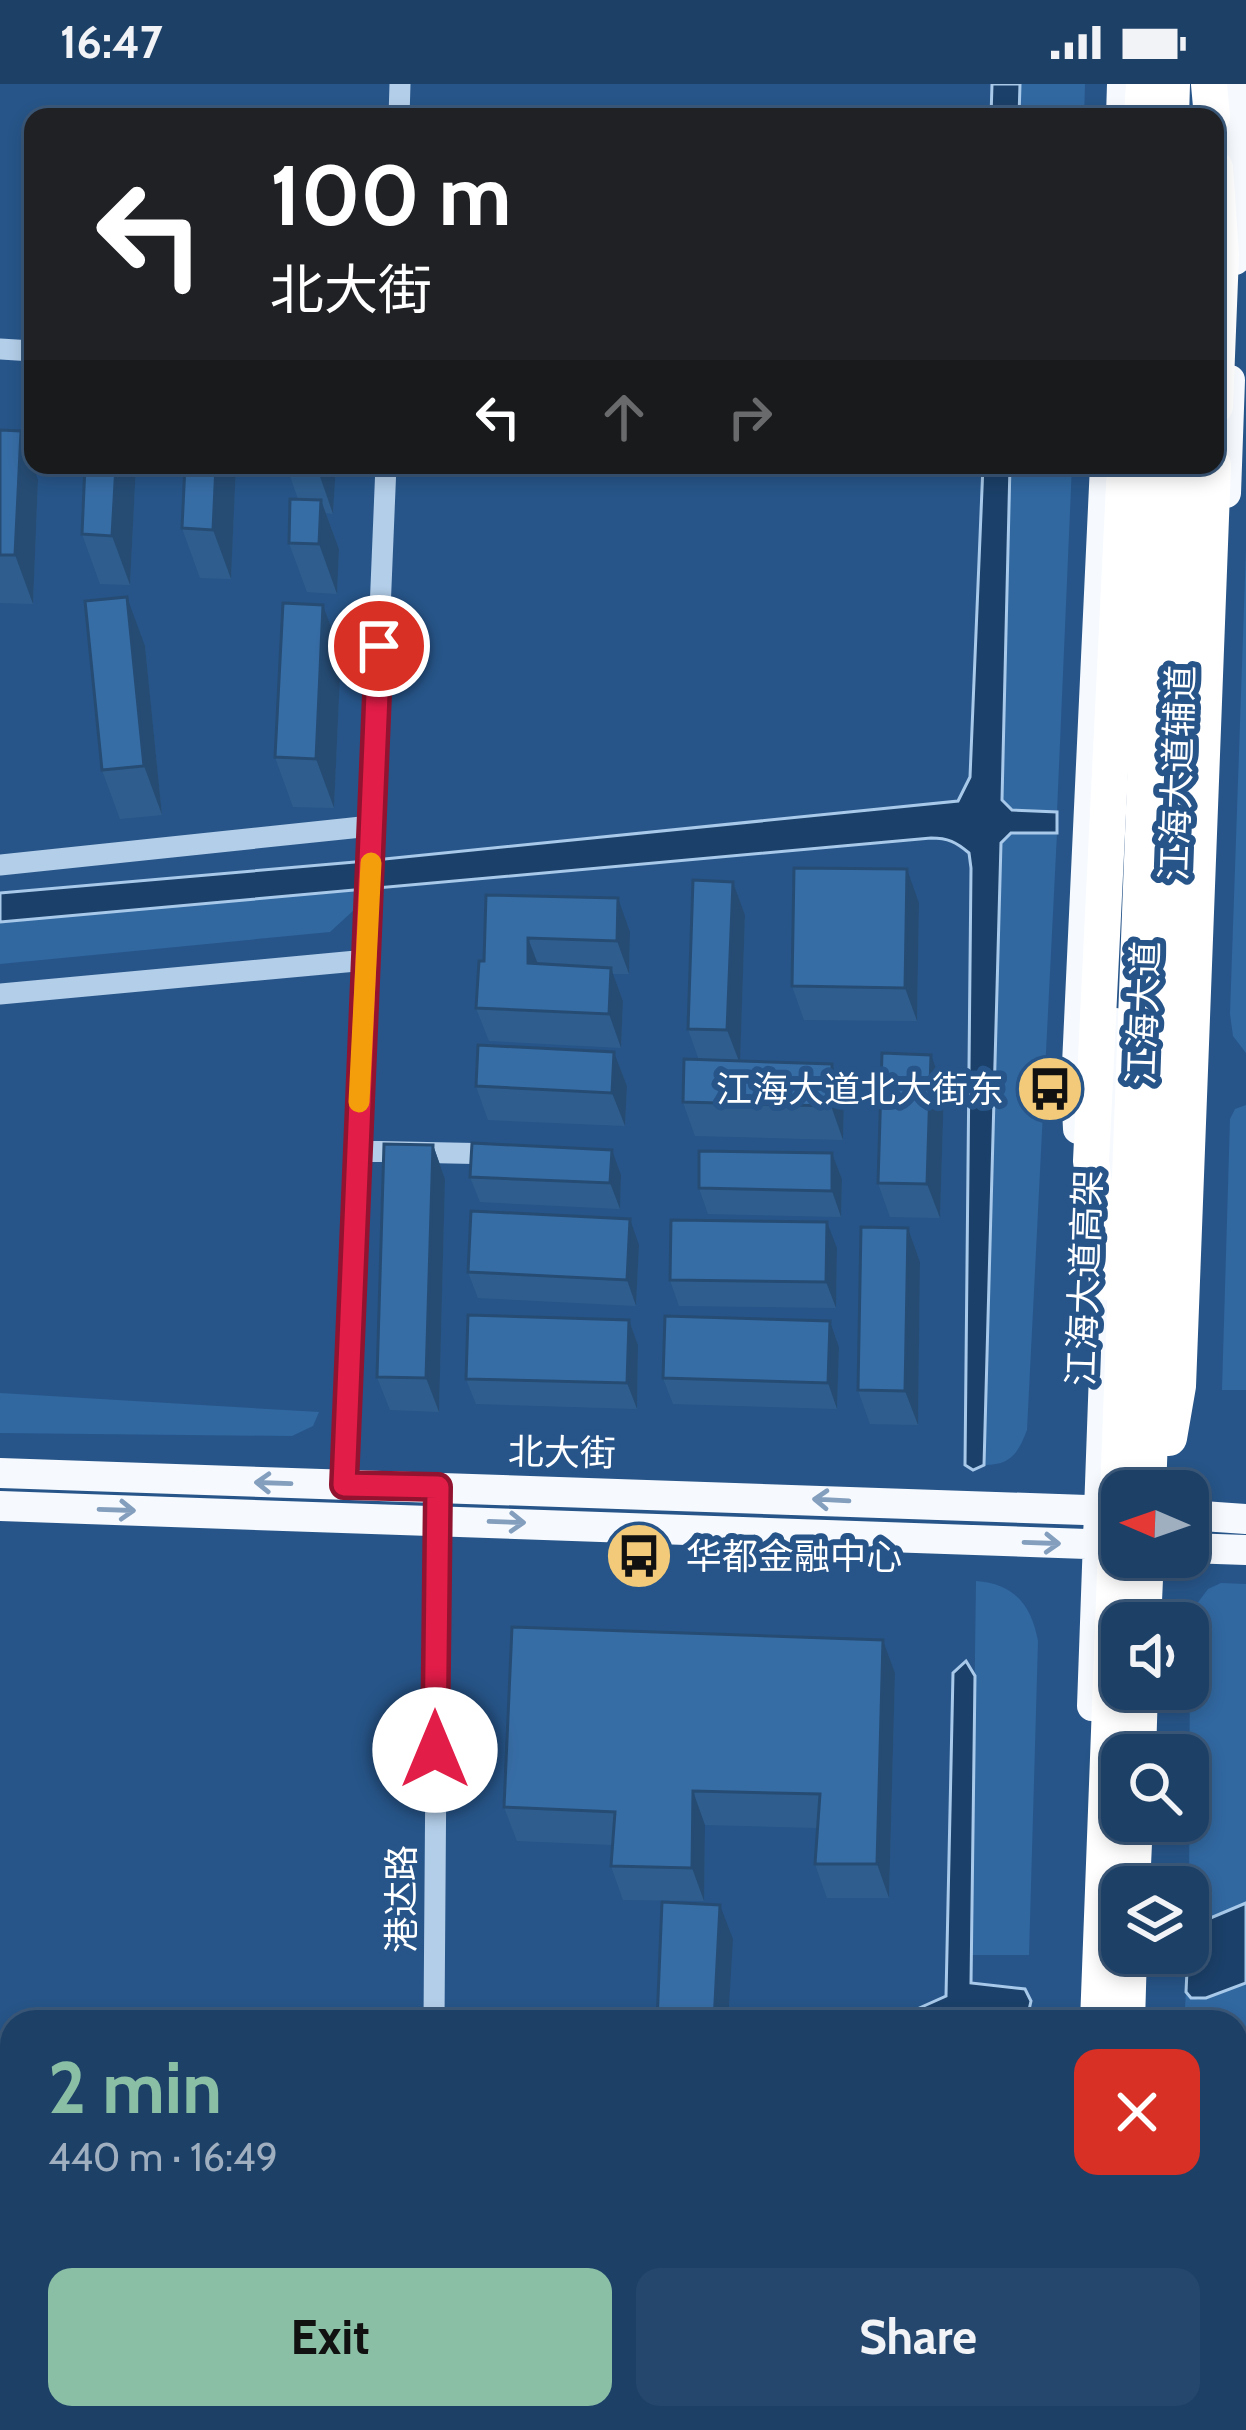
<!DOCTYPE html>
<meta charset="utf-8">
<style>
:root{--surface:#1d4067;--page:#25476d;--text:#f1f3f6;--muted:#a0afc0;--line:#3b597b;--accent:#8abfa5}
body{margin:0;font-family:Cabin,"Noto Sans SC",sans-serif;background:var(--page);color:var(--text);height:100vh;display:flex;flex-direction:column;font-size:45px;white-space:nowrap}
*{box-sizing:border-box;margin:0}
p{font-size:39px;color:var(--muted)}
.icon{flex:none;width:66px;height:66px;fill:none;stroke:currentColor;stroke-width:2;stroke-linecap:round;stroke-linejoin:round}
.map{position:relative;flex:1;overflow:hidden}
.details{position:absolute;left:0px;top:1926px;width:1248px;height:420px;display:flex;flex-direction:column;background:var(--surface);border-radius:36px 36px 0 0;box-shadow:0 6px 18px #0003,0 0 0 3px var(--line)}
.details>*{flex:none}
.guide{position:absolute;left:24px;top:24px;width:1200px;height:366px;border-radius:24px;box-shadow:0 6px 18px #0003,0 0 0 3px var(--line);background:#202124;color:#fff;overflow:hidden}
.needle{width:78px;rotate:272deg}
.fabs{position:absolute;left:1101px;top:1386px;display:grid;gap:24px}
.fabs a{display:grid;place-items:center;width:108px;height:108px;border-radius:24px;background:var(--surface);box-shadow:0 6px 18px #0003,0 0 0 3px var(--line);font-size:60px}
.pin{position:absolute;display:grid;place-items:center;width:102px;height:102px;color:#fff;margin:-51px;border:6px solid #fff;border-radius:50%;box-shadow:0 3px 12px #0007}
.me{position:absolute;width:132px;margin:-66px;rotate:0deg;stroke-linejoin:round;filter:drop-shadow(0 0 9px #0008)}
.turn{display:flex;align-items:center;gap:42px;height:252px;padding:0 48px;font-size:54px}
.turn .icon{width:156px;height:156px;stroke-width:2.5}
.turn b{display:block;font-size:84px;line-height:102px}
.lanes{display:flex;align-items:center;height:114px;padding:0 48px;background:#0003;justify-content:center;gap:60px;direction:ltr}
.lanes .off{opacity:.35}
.round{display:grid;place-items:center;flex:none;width:126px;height:126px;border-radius:24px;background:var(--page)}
.headline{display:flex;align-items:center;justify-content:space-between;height:204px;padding:0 48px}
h1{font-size:72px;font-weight:700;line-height:90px;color:var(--accent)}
.primary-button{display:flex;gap:24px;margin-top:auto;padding:24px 48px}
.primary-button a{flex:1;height:138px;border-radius:24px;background:var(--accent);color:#111;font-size:48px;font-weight:700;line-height:138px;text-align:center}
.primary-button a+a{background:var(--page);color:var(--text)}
.status{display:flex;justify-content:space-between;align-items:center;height:84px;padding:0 60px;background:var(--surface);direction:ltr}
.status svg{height:33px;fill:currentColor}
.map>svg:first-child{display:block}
.green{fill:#3168a0}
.water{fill:#1b4069;stroke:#a8c9e9;stroke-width:3}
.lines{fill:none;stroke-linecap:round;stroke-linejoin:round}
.minor{stroke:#b3cee9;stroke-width:21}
.major{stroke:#f6fafe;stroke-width:30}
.highway{stroke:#fff;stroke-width:36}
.highway-bridge{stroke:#fff;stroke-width:36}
.wall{fill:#2f5e8e}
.shaded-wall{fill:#264c74}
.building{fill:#376da5;stroke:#264c74;stroke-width:3}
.oneway{stroke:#849fbe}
.route-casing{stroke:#92132f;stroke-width:30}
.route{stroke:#e11d48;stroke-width:21}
.slow{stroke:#f59e0b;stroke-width:21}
.labels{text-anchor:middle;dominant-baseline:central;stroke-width:12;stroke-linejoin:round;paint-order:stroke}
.street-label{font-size:36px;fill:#fff;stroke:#275589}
.poi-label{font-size:36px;fill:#fff;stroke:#275589;text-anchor:end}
</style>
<div class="status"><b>16:47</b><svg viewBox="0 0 49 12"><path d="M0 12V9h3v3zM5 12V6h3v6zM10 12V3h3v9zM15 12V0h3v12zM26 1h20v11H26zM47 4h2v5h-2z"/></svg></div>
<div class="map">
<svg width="1246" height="2346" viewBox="0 0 1246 2346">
<rect width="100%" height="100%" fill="#275589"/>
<path class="green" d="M1020,0H1085L1084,33H1019Z
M1010,381H1072L1057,728L1012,726L1002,716Z
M1246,465V969L1233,952L1230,930Z
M1011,749H1057L1027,1346C1018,1370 1010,1381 984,1381L1001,759Z
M357,806L355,825L330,848L0,880V838Z
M1246,1021V1306H1222L1230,1035L1235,1025Z
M0,1309L319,1328L313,1342L292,1352L0,1349Z
M976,1497C1014,1500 1031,1520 1038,1557L1029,1871H971Z
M1221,1499L1246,1500V2285H1236V1938H1184L1186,1908L1198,1916L1239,1900V1822L1189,1843L1190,1529L1208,1505Z"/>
<path class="water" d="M992,0H1020L1019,33H991Z
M983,381H1010L1002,716L1012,726L1057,728V749H1011L1001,759L984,1381L973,1386L965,1381L971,784L969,769C956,758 948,754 931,754L0,838V809L355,778L958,717L970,693Z
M966,1577L975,1592L971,1899L1025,1905L1031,1917L1029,1926L1005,1938H888L946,1912L953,1589Z
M1246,1819V1899L1206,1914H1191L1186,1908L1189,1843Z
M12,2323V2334H127L99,2346H0V2328Z"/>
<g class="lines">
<path class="minor" d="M399,33L400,0
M0,265L33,267
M0,781L371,742
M0,910L367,876
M356,1067L498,1070
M344,1401L386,381
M434,1938L438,1403
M0,1980L12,1978
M1236,2304L1246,2305
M514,2334L515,2346
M1025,2346L1026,2334"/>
<path class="major" d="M1121,33L1122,0
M1235,176L1242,0
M1226,409L1230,296
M1078,1045L1076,1002L1105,381
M1109,1118L1115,939
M0,1389L1115,1427
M0,1422L1115,1461
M1188,1431L1246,1435
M1188,1464L1246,1466
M1092,1622L1108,1178
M1131,2346V2334"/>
<path class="highway" d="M1209,0L1212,33
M1142,33L1144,0
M1171,33L1172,0
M1107,1198L1091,1077L1125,381
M1169,1354L1178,1302L1213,381
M1148,1407L1186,381
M1143,1539L1146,1473
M1138,1671L1140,1605
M1132,1803L1135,1737
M1127,1938L1129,1869
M1062,2346L1063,2334
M1110,2346V2334"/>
<path class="highway-bridge" d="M1215,84L1221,171L1215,322
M1098,1938L1157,381"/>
</g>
<path class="wall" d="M0,346L38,396L33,520L0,519Z
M136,381L130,501L100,500L82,450Z
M185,381H236L231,495L200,494L182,444Z
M286,381H336L333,430L326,429L339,465L337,510L307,508L289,459L298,415Z
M323,521L341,570L334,724L293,723L275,673Z
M145,562L162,731L120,735L102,686Z
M733,798L745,831L740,977L844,1014L843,1056L695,1052L683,1018L699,976L688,945Z
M486,811L630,848L629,890H613L623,917L621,964L489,957L476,924L484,877Z
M919,819L917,937L804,936L792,902Z
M614,968L627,1002L625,1042L488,1036L476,1002Z
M944,1005L940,1134L890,1133L878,1099Z
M433,1061L445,1095L439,1328L390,1326L377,1293Z
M832,1069L842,1095L841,1133L708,1130L699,1104Z
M621,1091L620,1125L480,1118L470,1093Z
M908,1144L920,1178L918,1341L870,1340L858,1306Z
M639,1161L636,1222L478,1214L468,1188Z
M837,1164L836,1224L679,1222L670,1196Z
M629,1236L638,1261L637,1325L476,1320L466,1295Z
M830,1237L839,1263L837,1325L673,1320L663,1294Z
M883,1556L895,1589L889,1814H827L815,1780L818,1744L705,1741L704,1817L623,1816L611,1782L613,1761L517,1757L504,1723Z
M587,2334H921L924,2346H586Z"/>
<path class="shaded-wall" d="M21,347L38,396L33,520L15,471Z
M116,381H136L130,501L112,452Z
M216,381H236L231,495L213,446Z
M316,381H336L333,430Z
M321,416L339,465L337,510L319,460Z
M127,513L145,562L162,731L144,682Z
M323,521L341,570L334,724L316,675Z
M907,785L919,819L917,937L905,904Z
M733,798L745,831L740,980L727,946Z
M618,814L630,848L629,890L617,857Z
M528,854L541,888L528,879Z
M611,884L623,917L621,964L609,930Z
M614,968L627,1002L625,1042L612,1009Z
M931,971L944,1005L940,1134L927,1100Z
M832,980L844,1014L843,1056L831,1022Z
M433,1061L445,1095L439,1328L426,1294Z
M612,1066L621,1091L620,1125L610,1099Z
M832,1069L842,1095L841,1133L832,1107Z
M630,1135L639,1161L636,1222L627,1196Z
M827,1138L837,1164L836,1224L826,1198Z
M908,1144L920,1178L918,1341L905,1307Z
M629,1236L638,1261L637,1325L627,1299Z
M830,1237L839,1263L837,1325L828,1299Z
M883,1556L895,1589L889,1814L877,1780Z
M693,1707L705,1741L704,1817L692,1784Z
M720,1821L733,1855L728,1938H714Z
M631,2334H645L650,2346H630Z
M896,2334H921L924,2346H900Z"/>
<path class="building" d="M0,346L21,347L15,471H0Z
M85,381H116L112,452L82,450Z
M185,381H216L213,446L182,444Z
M290,415L321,416L319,460L289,459Z
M127,513L144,682L102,686L85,517Z
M283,519L323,521L316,675L275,673Z
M794,784L907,785L905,904L792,902Z
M693,796L733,798L727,946L688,945Z
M486,811L618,814L617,857L528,854V879L611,884L609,930L476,924L479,877H484Z
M478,961L614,968L612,1009L476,1002Z
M882,969L931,971L927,1100L878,1099Z
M684,975L832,980L831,1022L683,1018Z
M472,1059L612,1066L610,1099L470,1093Z
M384,1060L433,1061L426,1294L377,1293Z
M699,1067L832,1069V1107L699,1104Z
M471,1127L630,1135L627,1196L468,1188Z
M671,1136L827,1138L826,1198L670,1196Z
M861,1143L908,1144L905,1307L858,1306Z
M468,1231L629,1236L627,1299L466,1295Z
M665,1232L830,1237L828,1299L663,1294Z
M512,1543L883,1556L877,1780H815L820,1710L693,1707L692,1784L611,1782L615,1728L504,1723Z
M662,1818L720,1821L714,1938H657Z
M587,2334H631L630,2346H586Z"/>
<defs><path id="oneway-shaft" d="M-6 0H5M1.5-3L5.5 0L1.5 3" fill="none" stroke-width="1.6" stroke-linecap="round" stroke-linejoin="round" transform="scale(3)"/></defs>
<g class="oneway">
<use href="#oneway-shaft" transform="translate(273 1399) rotate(-178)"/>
<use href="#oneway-shaft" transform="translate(831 1416) rotate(-177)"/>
<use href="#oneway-shaft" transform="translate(117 1426) rotate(2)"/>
<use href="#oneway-shaft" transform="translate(507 1438) rotate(2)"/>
<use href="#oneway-shaft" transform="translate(1042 1459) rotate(2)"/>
</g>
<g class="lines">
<defs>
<path id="route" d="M379,562L344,1401L438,1403L435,1666"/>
</defs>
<use href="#route" class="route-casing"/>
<use href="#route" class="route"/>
<path class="slow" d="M359,1018L371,779"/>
</g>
<defs>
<symbol id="bus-disc" viewBox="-11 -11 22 22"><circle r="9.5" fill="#f2ca79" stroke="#275589"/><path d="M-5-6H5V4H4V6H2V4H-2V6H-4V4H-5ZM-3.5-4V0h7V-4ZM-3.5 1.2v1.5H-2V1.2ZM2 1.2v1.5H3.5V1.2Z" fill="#111"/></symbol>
</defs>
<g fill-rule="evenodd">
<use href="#bus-disc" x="1012" y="967" width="76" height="76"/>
<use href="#bus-disc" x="601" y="1434" width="76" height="76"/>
</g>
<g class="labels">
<g class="street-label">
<text transform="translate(1177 689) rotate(-88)">江海大道辅道</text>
<text transform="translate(1143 929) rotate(-88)">江海大道</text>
<text transform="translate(1084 1194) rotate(-88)">江海大道高架</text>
<text transform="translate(562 1368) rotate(1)">北大街</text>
<text transform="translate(401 1815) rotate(-90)">港达路</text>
</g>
<g class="poi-label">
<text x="1004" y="1005">江海大道北大街东</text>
<text x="686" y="1472" text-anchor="start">华都金融中心</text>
</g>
</g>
</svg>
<div class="fabs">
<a><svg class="needle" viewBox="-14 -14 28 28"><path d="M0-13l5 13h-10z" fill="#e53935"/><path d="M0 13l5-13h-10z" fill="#a0afc0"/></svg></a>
<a><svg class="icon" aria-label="sound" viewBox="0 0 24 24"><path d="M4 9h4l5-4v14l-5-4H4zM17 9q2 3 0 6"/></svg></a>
<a><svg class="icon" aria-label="search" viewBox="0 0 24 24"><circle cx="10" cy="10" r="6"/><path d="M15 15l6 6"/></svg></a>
<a><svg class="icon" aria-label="layers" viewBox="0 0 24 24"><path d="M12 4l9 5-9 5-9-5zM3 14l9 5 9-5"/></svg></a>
</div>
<div class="pin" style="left:379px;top:562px;background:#d93025"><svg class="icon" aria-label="arrive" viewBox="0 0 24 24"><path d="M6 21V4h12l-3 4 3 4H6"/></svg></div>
<svg class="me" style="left:435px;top:1666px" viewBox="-20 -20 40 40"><circle r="19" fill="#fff"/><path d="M0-13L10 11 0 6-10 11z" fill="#e11d48"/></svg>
<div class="guide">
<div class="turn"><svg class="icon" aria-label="left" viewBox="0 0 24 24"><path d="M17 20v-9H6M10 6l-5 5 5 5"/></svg><div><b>100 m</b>北大街</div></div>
<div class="lanes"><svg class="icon" aria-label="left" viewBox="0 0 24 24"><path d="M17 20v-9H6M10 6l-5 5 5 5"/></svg><svg class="icon off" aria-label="ahead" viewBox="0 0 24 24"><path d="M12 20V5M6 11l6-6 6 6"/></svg><svg class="icon off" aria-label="right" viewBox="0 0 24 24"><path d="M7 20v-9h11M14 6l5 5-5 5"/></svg></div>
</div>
<section class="details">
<div class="headline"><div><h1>2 min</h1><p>440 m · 16:49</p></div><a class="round" style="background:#d93025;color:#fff"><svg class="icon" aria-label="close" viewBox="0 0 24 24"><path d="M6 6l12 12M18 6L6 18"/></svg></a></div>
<div class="primary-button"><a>Exit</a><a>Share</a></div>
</section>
</div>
